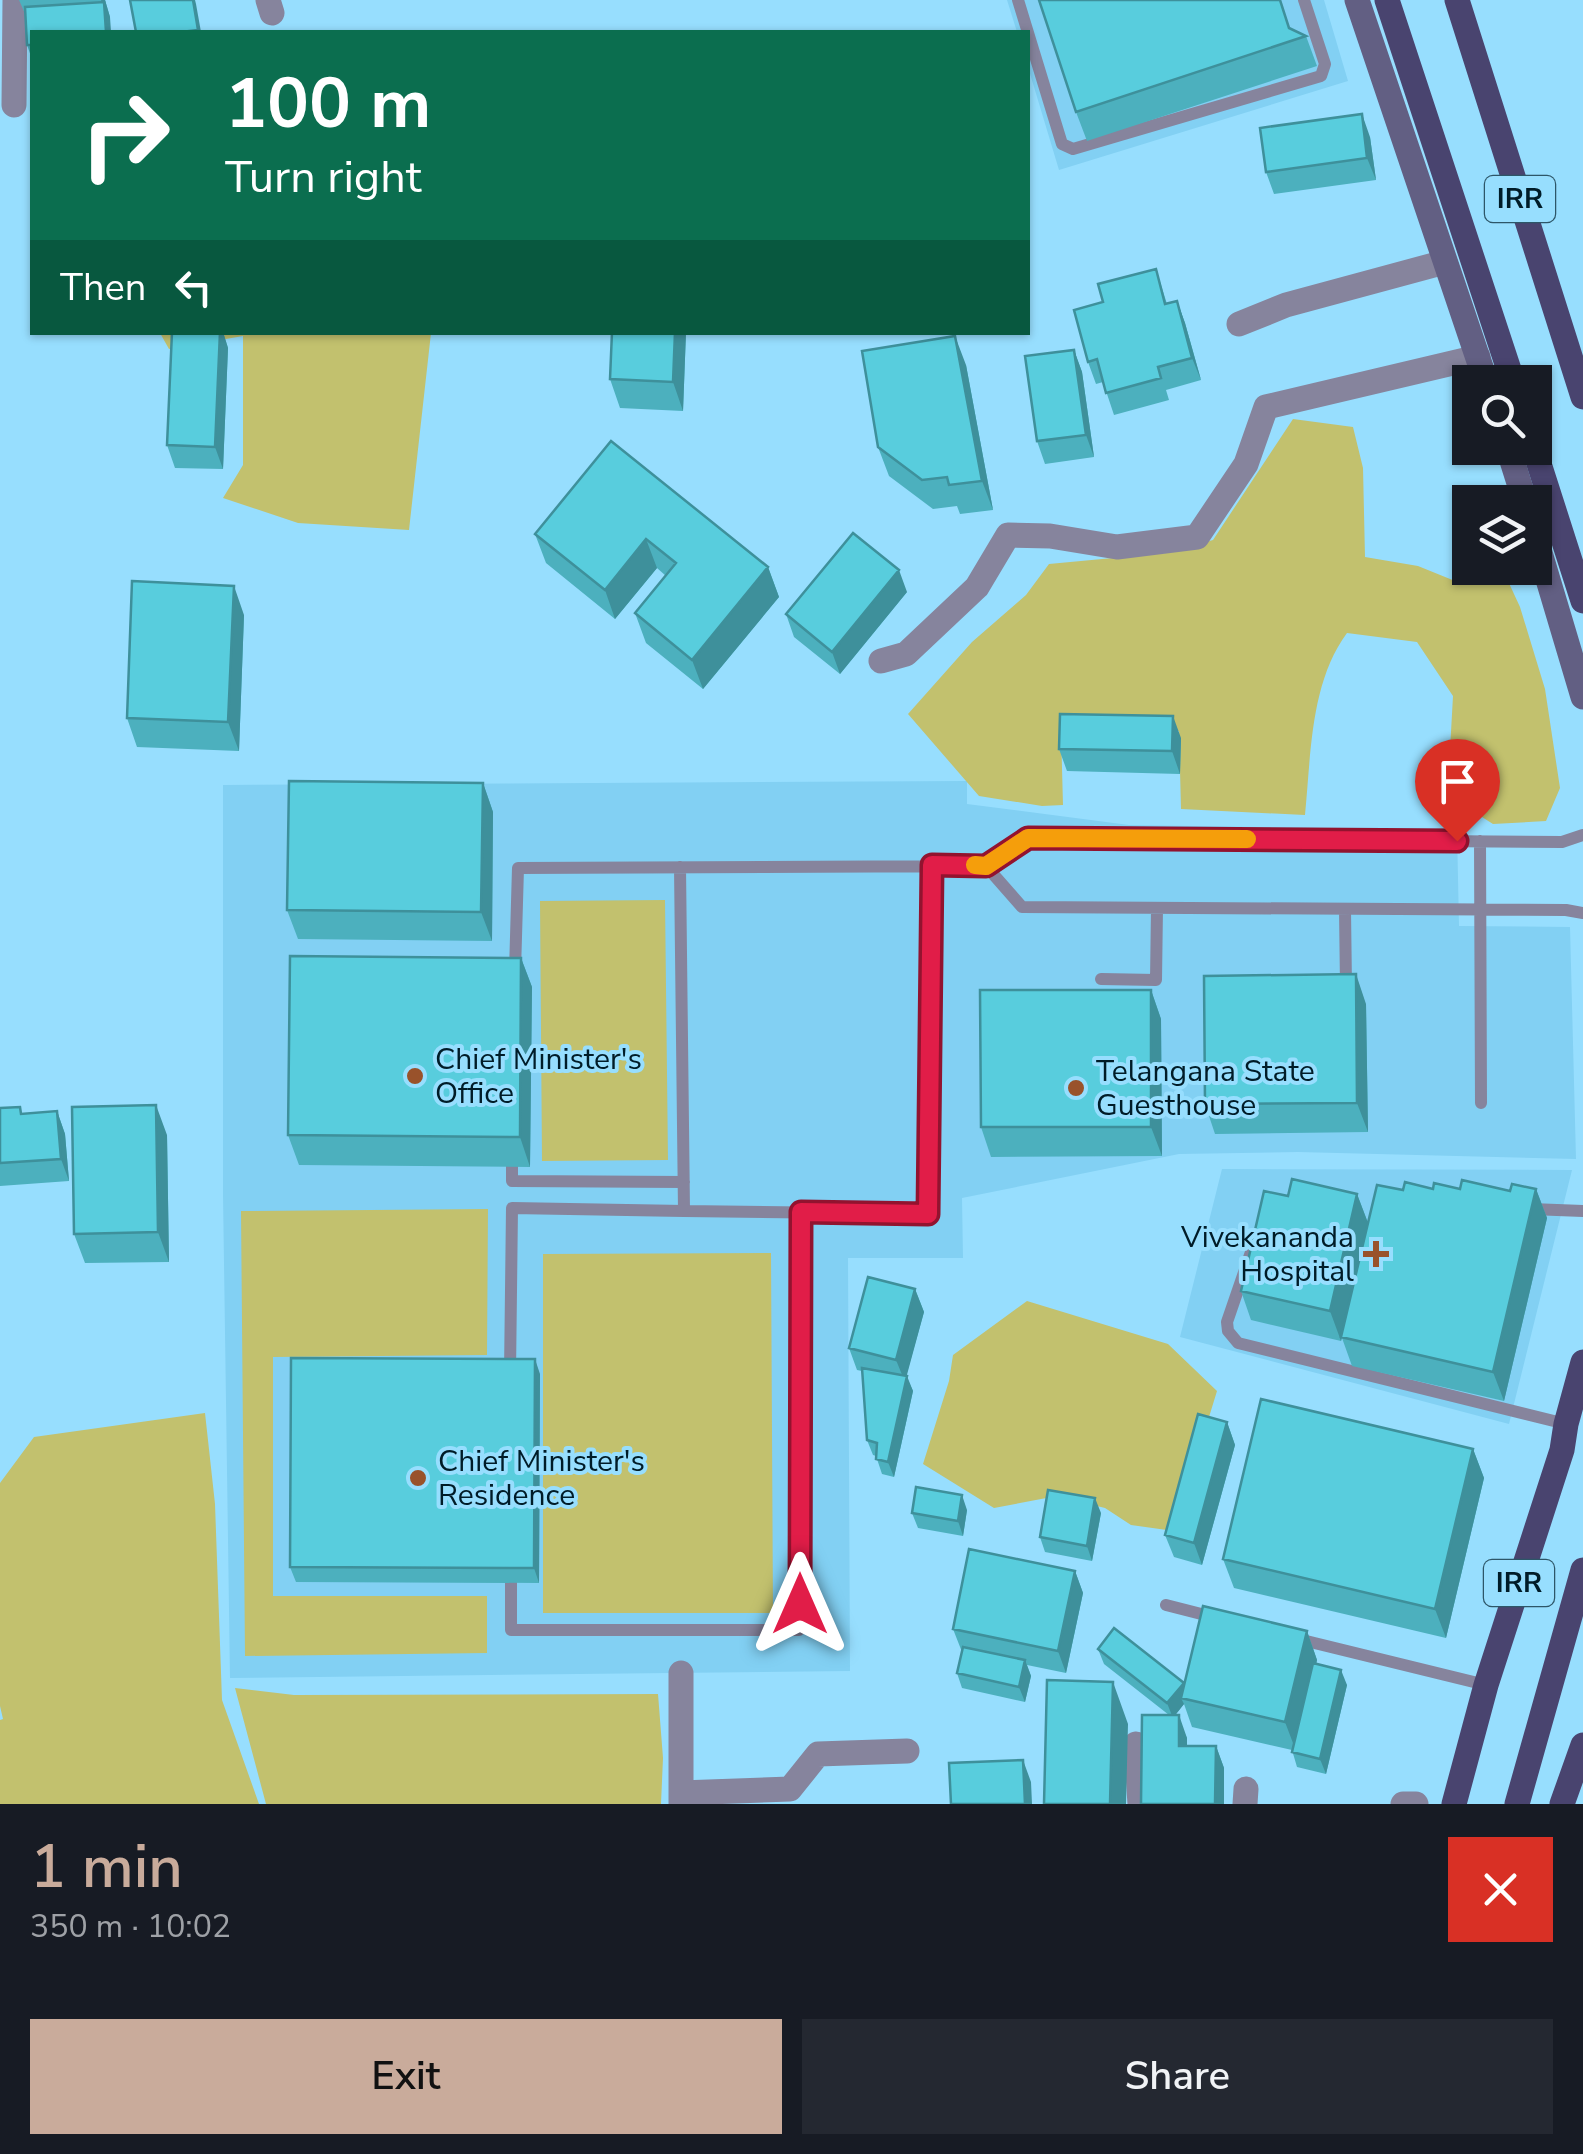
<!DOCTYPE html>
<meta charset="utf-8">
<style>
:root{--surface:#171b24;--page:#242831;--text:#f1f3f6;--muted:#9ea1a6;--accent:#c9ab9b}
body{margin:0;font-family:"Nunito Sans",sans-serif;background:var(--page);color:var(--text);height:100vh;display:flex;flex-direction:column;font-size:38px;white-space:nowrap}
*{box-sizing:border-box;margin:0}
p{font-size:32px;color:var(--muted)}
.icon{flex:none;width:55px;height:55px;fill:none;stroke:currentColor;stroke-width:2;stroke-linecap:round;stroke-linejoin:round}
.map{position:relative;height:1804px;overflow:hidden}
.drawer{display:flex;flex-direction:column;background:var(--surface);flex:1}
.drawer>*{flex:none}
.banner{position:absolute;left:30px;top:30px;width:1000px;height:305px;border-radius:0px;box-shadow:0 2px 8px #0004;background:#0b6e4f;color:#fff;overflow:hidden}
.tools{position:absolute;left:1452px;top:365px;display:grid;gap:20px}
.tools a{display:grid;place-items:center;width:100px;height:100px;border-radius:0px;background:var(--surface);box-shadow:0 2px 8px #0004;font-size:50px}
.pin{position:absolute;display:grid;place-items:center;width:85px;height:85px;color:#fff;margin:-102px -42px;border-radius:50% 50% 50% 0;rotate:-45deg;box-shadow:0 0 10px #0007}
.pin .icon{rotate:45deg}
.me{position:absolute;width:110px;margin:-55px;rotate:0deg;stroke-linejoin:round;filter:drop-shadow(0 0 8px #0008)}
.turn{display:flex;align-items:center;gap:35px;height:210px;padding:0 30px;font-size:45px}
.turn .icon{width:130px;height:130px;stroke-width:2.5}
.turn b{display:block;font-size:70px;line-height:85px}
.then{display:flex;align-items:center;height:95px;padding:0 30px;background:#0003;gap:20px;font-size:38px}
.round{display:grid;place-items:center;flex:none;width:105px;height:105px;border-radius:0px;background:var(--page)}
.summary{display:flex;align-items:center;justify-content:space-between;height:170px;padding:0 30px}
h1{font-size:60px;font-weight:600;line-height:75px;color:var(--accent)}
.button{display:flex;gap:20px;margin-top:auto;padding:20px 30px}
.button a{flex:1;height:115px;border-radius:0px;background:var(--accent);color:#111;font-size:40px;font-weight:600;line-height:115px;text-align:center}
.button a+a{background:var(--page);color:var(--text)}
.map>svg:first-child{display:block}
.built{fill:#82d0f3}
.green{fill:#c2c16e}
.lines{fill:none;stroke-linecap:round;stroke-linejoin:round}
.lane{stroke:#86849d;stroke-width:12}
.street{stroke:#86849d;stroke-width:25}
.secondary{stroke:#625f83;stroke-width:25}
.primary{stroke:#49446f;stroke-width:25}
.wall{fill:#4cb0be}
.shaded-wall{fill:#3e909b}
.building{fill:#58cddd;stroke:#3e909b;stroke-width:2.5}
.route-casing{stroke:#92132f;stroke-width:25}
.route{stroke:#e11d48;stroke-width:18}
.slow{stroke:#f59e0b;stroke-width:18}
.poi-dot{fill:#99522b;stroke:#97defe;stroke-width:4}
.labels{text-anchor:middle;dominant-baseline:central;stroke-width:8;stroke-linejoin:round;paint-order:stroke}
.shield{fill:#97defe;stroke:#2d5668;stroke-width:2.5}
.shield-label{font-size:28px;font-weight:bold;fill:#001c28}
.poi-label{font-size:30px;fill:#001c28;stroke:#97defe;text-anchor:start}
</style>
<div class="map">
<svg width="1583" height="1804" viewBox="0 0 1583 1804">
<rect width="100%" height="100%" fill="#97defe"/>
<path class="built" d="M1007,0H1324L1348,81L1059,170L1028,67V32H1017Z
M967,781V804L1129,825L1457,830L1459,926L1570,927L1576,1159L1298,1152L1179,1154L962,1198L963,1258H848L850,1671L230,1678L223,1194V785Z
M1222,1169L1572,1170L1509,1424L1180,1337Z"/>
<path class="green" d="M160,333H431L409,530L298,523L223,498L243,465V336L169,349Z
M1293,419L1353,427L1363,468L1365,557L1418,566L1455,581L1470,564V568H1502L1520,607L1545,689L1560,788L1546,821L1493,824L1455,800L1449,768L1453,696L1417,642L1347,633C1310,683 1311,755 1305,815L1181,809L1179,731L1112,727L1061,731L1063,805L1042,806L979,796L908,714L972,642L1026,595L1049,564L1166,553L1213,540Z
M665,900L668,1160L542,1161L540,901Z
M488,1209L487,1355L273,1357V1596H487V1653L245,1656L241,1211Z
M771,1253L773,1613H543V1254Z
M1027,1301L1168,1344L1217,1391L1174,1531L1131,1525L1105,1508L1057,1496L994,1508L923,1464L949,1381L953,1355Z
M205,1413L215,1504L222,1700L259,1804H0V1720L3,1719L0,1706V1483L34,1437Z
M235,1688L294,1695L658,1694L663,1758L661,1804H266Z"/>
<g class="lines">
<path class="lane" d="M1018,0L1062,144L1073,149L1321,76L1325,64L1304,0
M1480,841L1481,1103
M986,866L1022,907L1566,910L1583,913
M515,971L518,868L986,866L1027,838L1562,842L1583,835
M1101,979L1156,980L1157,908
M1341,986H1346L1345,910
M512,1151V1181L684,1182
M1531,1209L1583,1211
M684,1211L928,1214L932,865
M1251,1252L1227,1322L1228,1331L1238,1343L1566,1424
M510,1373L512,1208L684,1211L680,867
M511,1568V1630H799L801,1213
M1166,1605L1217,1618
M1294,1638L1486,1685"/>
<path class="street" d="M268,0L272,13
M14,105L15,0
M1239,324L1286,305L1445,262
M881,661L906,654L977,587L1008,535L1050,536L1117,547L1197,537L1246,464L1266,407L1478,357
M1136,1744L1140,1804
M681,1793L790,1789L818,1754L907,1751
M681,1804V1673
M1245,1804L1246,1789
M1403,1804H1416"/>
<path class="secondary" d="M1357,0L1486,382
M1508,448L1525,502
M1535,536L1583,697"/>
<path class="primary" d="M1387,0L1513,382
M1457,0L1583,397
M1534,448L1583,601
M1454,1804L1486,1685L1562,1450L1566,1424L1583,1362
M1517,1804L1583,1570
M1562,1804L1583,1745"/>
</g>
<path class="wall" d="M19,0H105L110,17L32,32V59L27,45L26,16Z
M1290,28L1306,36L1317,66L1087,141L1076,112Z
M1370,137L1376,180L1274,194L1266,172Z
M1156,269L1167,304L1177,301L1185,323L1201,380L1166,390L1169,400L1114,415L1103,382L1096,384L1088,362L1103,302Z
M172,332H223L228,348L223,469L175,468L167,445Z
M612,332H686L683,411L620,408L610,379Z
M1074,350L1082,372L1094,457L1045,464L1037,441Z
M966,365L993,510L960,514L957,506L933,509L889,476L878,447Z
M611,441L768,567L779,597L703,689L646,643L635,613L666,576L657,568L615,619L546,563L535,534Z
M907,592L840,674L794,637L786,614Z
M244,615L239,751L137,747L127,718Z
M1181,738L1180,774L1067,771L1059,749Z
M483,783L493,812L492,941L298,939L287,910Z
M521,958L532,987L530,1167L299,1165L288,1135Z
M1151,990L1161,1019L1162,1156L991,1157L981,1127Z
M1366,1004L1368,1132L1215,1134L1205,1104Z
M0,1108L23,1114L57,1111L65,1134L69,1181L0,1186Z
M167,1135L169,1262L85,1263L74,1234Z
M1460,1189L1510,1191L1536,1189L1547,1218L1504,1401L1352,1366L1342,1338L1341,1341L1251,1320L1241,1291L1288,1196L1357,1194L1368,1223L1403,1190Z
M915,1289L924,1312L906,1376L913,1391L894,1477L882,1474L876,1456L873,1455L867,1440L862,1371L857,1370L849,1348Z
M540,1374L539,1583L296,1582L290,1567Z
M1227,1422L1235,1445L1202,1565L1174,1557L1165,1535Z
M1473,1449L1484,1478L1446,1638L1234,1588L1223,1559Z
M967,1510L963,1536L918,1528L912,1513Z
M1101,1513L1092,1561L1045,1552L1040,1537Z
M1075,1571L1083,1593L1066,1673L1027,1665L1031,1676L1025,1702L962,1688L957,1673L962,1652L953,1629Z
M1307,1631L1317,1660L1316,1664L1347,1685L1326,1774L1297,1767L1292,1750L1192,1727L1184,1704L1175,1715L1187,1738V1746H1216L1224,1768L1141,1804L1169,1715L1104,1664L1098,1649L1184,1683Z"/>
<path class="shaded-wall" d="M101,0H105L110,17L111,32H106L105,12Z
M193,0H195L196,4L201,32H199L198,30Z
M1362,114L1370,137L1376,180L1367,158Z
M1177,301L1185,323L1201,380L1192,358Z
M220,332H223L228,348L223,469L215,447Z
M675,332H686L683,411L673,382Z
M955,336L966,365L993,510L982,481Z
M1074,350L1082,372L1094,457L1086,435Z
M646,539L657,568L615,619L605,590Z
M768,567L779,597L703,689L692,660Z
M899,570L907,592L840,674L832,652Z
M234,586L244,615L239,751L228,722Z
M1173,716L1181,738L1180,774L1172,751Z
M483,783L493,812L492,941L481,912Z
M521,958L532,987L530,1167L520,1137Z
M1356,974L1366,1004L1368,1132L1357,1103Z
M1151,990L1161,1019L1162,1156L1151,1127Z
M156,1105L167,1135L169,1262L158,1232Z
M57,1111L65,1134L69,1181L61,1159Z
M1536,1189L1547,1218L1504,1401L1493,1372Z
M1357,1194L1368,1223L1341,1341L1330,1311Z
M915,1289L924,1312L905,1382L896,1360Z
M535,1359L540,1374L539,1583L534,1568Z
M907,1376L913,1391L894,1477L888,1462Z
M1227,1422L1235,1445L1202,1565L1194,1543Z
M1473,1449L1484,1478L1446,1638L1435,1609Z
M962,1495L967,1510L963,1536L958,1521Z
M1095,1498L1101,1513L1092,1561L1087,1546Z
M1075,1571L1083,1593L1066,1673L1058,1651Z
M1307,1631L1317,1660L1296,1751L1285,1722Z
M1025,1660L1031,1676L1025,1702L1019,1687Z
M1341,1670L1347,1685L1326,1774L1320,1759Z
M1113,1682L1128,1724L1126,1804H1110Z
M1184,1683L1189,1698H1181L1184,1704L1173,1718L1167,1703Z
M1179,1715L1187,1738V1768L1179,1746Z
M1216,1746L1224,1768V1804H1215Z
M1023,1760L1031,1782L1032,1804H1025Z"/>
<path class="building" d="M130,0H193L198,30L181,32H136Z
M1039,0H1280L1289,28L1306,36L1076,112Z
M104,2L106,32H32V45H27L25,7Z
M1362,114L1367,158L1266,172L1260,128Z
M1156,269L1165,304L1177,301L1192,358L1158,367L1161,378L1106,393L1097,359L1088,362L1074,310L1103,302L1098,284Z
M172,332H220L215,447L167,445Z
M612,332H675L673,382L610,379Z
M955,336L982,481L949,485L947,477L922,480L878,447L862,351Z
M1074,350L1086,435L1037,441L1025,356Z
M611,441L768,567L692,660L635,613L676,563L646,539L605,590L535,534Z
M853,533L899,570L832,652L786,614Z
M132,581L234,586L228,722L127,718Z
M1060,714L1173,716L1172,751L1059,749Z
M289,781L483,783L481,912L287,910Z
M290,956L521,958L520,1137L288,1135Z
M1356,974L1357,1103L1205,1104L1204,976Z
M980,990H1151V1127H981Z
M156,1105L158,1232L74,1234L72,1107Z
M20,1107L21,1114L57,1111L61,1159L0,1163V1108Z
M1292,1179L1357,1194L1330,1311L1241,1291L1264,1191L1288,1196Z
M1462,1180L1510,1191L1512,1184L1536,1189L1493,1372L1341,1337L1377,1185L1403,1190L1405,1182L1433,1189L1434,1183L1460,1189Z
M868,1277L915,1289L896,1360L849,1348Z
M291,1358L535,1359L534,1568L290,1567Z
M862,1368L907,1376L888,1462L876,1459L877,1443L867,1440Z
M1261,1399L1473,1449L1435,1609L1223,1559Z
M1198,1414L1227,1422L1194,1543L1165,1535Z
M916,1487L962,1495L958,1521L912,1513Z
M1048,1490L1095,1498L1087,1546L1040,1537Z
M969,1549L1075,1571L1058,1651L953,1629Z
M1203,1606L1307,1631L1285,1722L1181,1698Z
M1114,1628L1184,1683L1167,1703L1098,1649Z
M963,1647L1025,1660L1019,1687L957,1673Z
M1313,1663L1341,1670L1320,1759L1292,1752Z
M1047,1680L1113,1682L1110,1804H1044Z
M1142,1715H1179V1746H1216L1215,1804H1141Z
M1023,1760L1025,1804H951L949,1763Z"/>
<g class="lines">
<defs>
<path id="route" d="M800,1604L801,1212L928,1214L932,865L986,866L1028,838L1457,841"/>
</defs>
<use href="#route" class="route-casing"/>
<use href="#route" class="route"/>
<path class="slow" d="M975,865L986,866L1028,838L1247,839"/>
</g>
<g class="poi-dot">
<circle cx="415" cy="1076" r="10"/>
<circle cx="1076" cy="1088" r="10"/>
<path d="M1371 1239h10v10h10v10h-10v10h-10v-10h-10v-10h10z"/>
<circle cx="418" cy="1478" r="10"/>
</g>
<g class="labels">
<g class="shield">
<rect x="1485" y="176" width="70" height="46" rx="8"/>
<rect x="1484" y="1560" width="70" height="46" rx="8"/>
</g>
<g class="shield-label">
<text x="1520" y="199">IRR</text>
<text x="1519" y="1583">IRR</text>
</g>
<g class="poi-label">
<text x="435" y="1059">Chief Minister's<tspan x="435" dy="34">Office</tspan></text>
<text x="1096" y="1071">Telangana State<tspan x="1096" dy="34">Guesthouse</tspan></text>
<text x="1354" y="1237" text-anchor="end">Vivekananda<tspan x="1354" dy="34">Hospital</tspan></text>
<text x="438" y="1461">Chief Minister's<tspan x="438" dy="34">Residence</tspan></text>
</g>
</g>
</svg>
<div class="tools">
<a><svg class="icon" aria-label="search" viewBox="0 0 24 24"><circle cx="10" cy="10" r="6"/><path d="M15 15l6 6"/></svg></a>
<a><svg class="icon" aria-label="layers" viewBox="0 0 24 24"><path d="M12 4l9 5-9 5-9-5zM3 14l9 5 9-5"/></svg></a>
</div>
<div class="pin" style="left:1457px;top:841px;background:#d93025"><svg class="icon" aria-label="arrive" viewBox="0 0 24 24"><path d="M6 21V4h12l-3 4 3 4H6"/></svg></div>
<svg class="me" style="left:800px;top:1604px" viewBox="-20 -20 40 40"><path d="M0-17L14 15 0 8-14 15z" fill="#e11d48" stroke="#fff" stroke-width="4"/></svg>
<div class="banner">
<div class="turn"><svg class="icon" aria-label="right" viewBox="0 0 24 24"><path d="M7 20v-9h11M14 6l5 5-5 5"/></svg><div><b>100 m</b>Turn right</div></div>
<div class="then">Then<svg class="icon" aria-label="left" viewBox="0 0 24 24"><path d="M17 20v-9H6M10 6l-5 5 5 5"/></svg></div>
</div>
</div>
<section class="drawer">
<div class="summary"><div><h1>1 min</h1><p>350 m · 10:02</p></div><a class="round" style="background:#d93025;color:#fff"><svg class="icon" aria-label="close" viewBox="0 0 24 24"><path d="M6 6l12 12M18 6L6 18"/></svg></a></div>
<div class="button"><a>Exit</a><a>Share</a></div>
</section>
